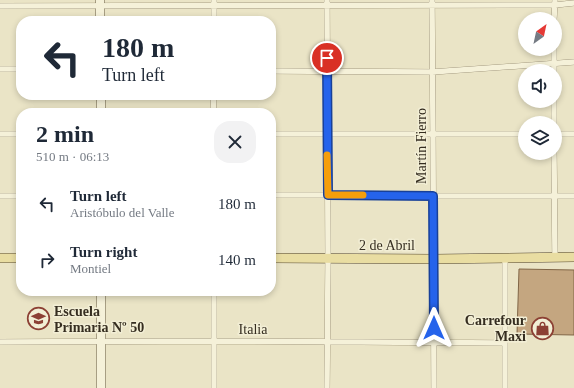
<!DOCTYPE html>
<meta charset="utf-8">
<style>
:root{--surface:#fff;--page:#f2f2f3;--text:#1f2937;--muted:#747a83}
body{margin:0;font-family:Georgia,serif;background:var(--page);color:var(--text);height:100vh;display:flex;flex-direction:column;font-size:15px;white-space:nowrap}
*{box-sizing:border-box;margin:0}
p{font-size:13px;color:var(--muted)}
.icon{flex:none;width:22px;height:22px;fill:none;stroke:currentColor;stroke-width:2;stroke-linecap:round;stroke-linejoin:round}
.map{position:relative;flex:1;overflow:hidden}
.panel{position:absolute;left:16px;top:108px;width:260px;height:188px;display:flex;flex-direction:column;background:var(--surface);border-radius:16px;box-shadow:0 2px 6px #0003}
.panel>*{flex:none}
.guide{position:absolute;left:16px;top:16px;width:260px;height:84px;border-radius:16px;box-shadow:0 2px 6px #0003;background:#fff;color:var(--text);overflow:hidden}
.needle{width:26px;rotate:33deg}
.tools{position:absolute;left:518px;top:12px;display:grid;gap:8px}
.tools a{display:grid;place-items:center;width:44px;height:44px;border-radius:50%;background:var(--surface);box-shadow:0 2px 6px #0003;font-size:20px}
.pin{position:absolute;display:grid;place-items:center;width:34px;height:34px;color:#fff;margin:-17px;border:2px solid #fff;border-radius:50%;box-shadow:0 1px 4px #0007}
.me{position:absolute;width:44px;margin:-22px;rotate:0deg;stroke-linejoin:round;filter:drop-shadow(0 0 3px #0008)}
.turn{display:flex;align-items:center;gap:14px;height:84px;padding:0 20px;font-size:18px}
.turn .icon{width:52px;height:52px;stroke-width:2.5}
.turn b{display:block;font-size:28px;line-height:34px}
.round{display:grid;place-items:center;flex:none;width:42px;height:42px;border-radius:16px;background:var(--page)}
.overview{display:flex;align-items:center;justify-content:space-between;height:68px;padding:0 20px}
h1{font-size:24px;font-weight:600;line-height:30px}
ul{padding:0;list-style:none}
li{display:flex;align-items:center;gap:12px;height:56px;padding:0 20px}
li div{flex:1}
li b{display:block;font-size:15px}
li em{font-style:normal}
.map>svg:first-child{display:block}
.building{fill:#c4a680;stroke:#806546}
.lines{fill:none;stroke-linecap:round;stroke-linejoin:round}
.street-casing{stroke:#83775e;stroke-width:6}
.secondary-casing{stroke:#655841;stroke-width:9}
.primary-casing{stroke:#524531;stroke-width:10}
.street{stroke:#f5f1d9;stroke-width:5.5}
.secondary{stroke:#f5f1d9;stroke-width:8}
.primary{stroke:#e9dda2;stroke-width:9}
.route-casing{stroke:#184099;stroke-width:10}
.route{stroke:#2563eb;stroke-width:7}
.slow{stroke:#f59e0b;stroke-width:7}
.labels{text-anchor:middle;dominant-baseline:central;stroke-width:3;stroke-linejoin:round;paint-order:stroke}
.street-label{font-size:14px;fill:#352d20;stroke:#f2eed5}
.poi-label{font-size:14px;font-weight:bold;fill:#352d20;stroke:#f2eed5;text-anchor:start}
</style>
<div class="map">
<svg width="574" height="388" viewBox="0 0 574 388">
<rect width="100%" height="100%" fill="#eae4c6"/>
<path class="building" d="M519,269L574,270V335L517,334Z"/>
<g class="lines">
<defs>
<path id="street" d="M327,0L328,253V263L327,388
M432,0L433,134L434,388
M0,6L555,5L574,3
M554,19L555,0
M214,21V0
M0,69H21
M271,71L432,72L574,62
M554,71V49
M213,95L214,113
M554,101V123
M0,134H21
M271,134H525
M555,134H574
M554,153L555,258
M271,195H328L433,196H574
M0,196H21
M214,291V388
M0,342L214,341L505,343
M505,388V258"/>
<path id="secondary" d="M100,0V21
M101,113V95
M101,291V388"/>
<path id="primary" d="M0,258H21
M271,258L434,259L574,257"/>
</defs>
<use href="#street" class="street-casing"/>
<use href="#secondary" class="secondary-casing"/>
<use href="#primary" class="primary-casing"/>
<use href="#street" class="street"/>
<use href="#secondary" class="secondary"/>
<use href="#primary" class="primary"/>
</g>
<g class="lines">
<defs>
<path id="route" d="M327,58L328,195L433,196L434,328"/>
</defs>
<use href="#route" class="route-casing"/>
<use href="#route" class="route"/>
<path class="slow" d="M327,155L328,195H363"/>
</g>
<defs>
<symbol id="school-ring" viewBox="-11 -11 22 22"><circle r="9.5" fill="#f2eed5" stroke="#8c4034" stroke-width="1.5"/><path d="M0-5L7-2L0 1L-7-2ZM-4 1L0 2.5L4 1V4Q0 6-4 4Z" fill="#8c4034"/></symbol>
<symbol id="shop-ring" viewBox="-11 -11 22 22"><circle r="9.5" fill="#f2eed5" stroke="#8c4034" stroke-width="1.5"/><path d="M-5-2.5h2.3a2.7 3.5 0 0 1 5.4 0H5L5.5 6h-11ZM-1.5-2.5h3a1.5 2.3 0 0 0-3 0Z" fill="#8c4034"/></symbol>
</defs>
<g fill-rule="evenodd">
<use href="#school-ring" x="26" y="306" width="25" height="25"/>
<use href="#shop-ring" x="530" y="316" width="25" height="25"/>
</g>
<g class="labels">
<g class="street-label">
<text transform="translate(421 146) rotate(-90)">Martín Fierro</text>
<text x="387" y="245">2 de Abril</text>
<text x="253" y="329">Italia</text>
</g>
<g class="poi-label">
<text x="54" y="311">Escuela<tspan x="54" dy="16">Primaria Nº 50</tspan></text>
<text x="526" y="320" text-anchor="end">Carrefour<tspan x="526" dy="16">Maxi</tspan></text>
</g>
</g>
</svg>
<div class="tools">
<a><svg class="needle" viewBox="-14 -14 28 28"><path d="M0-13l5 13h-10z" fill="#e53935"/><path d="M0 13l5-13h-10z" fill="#747a83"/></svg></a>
<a><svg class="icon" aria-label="sound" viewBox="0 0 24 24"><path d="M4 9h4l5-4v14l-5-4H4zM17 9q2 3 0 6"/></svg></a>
<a><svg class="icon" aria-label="layers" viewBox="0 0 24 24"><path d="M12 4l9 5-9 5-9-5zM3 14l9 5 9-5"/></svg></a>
</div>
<div class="pin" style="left:327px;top:58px;background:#d93025"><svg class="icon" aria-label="arrive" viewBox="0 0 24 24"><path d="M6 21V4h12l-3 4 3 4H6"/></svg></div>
<svg class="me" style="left:434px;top:328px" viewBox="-20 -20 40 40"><path d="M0-17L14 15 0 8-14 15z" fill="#2563eb" stroke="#fff" stroke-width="4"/></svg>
<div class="guide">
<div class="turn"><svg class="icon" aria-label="left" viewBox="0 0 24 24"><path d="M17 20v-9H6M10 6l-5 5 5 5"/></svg><div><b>180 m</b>Turn left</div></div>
</div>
<section class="panel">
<div class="overview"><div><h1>2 min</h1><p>510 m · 06:13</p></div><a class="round"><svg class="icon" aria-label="close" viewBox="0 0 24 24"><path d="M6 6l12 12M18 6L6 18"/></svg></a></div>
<ul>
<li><svg class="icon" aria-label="left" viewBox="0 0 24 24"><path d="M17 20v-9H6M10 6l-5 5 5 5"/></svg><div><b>Turn left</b><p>Aristóbulo del Valle</p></div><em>180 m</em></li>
<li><svg class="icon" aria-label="right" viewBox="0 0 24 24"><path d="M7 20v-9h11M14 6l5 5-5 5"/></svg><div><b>Turn right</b><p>Montiel</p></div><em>140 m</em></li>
</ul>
</section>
</div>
